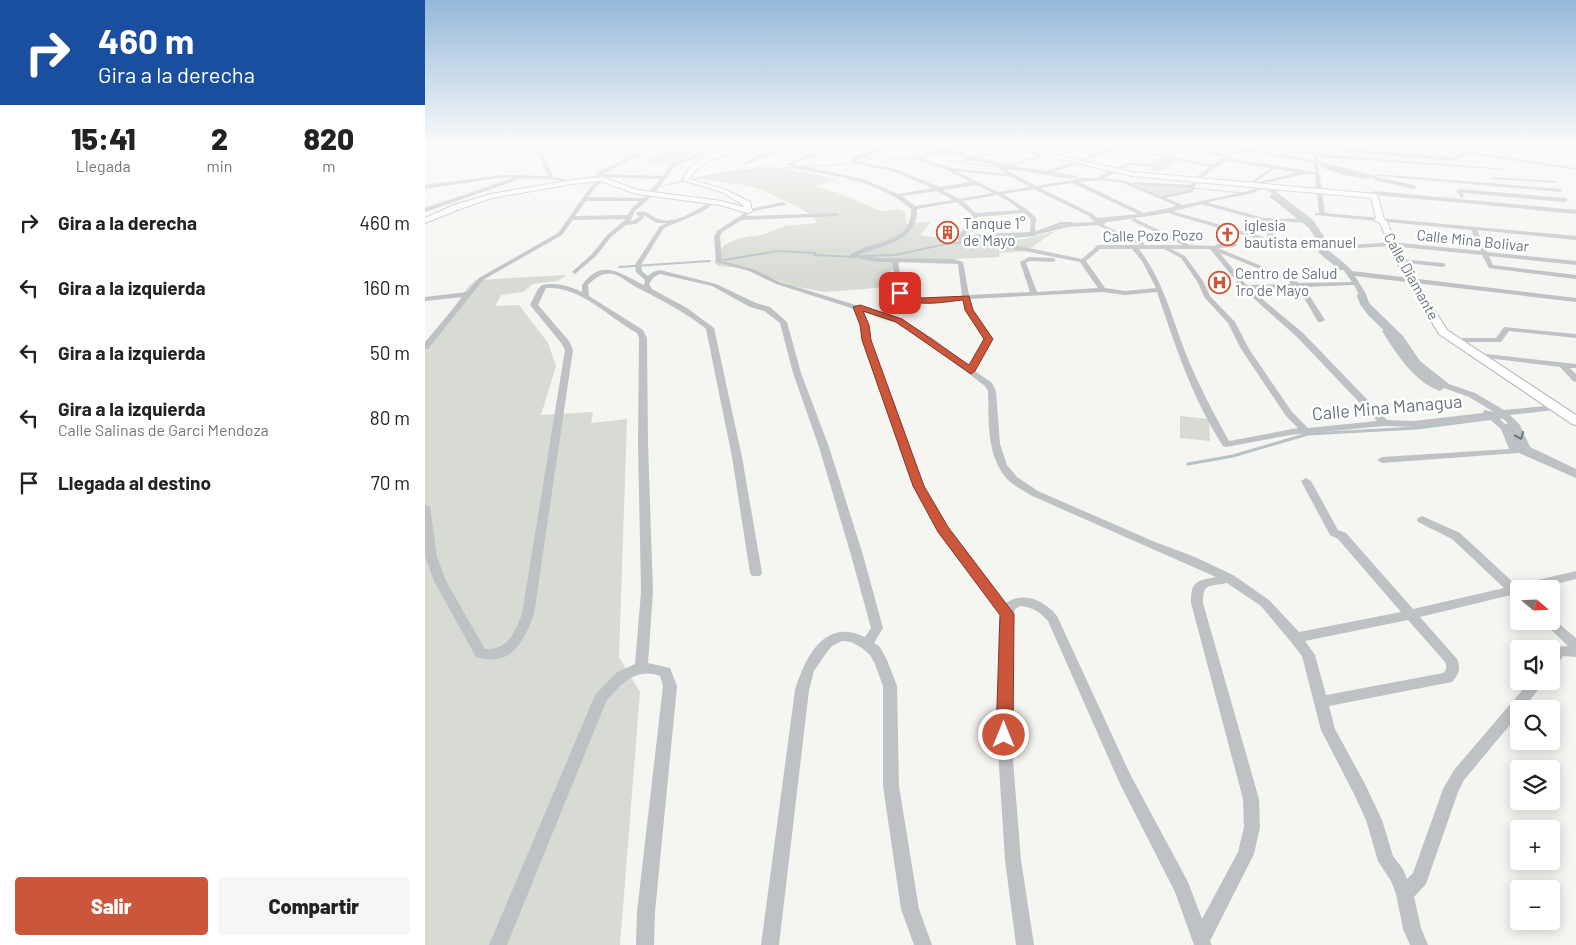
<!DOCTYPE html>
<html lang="es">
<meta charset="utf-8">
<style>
:root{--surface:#fff;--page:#f6f6f6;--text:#222;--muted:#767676;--accent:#cb563b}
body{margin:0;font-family:Barlow,sans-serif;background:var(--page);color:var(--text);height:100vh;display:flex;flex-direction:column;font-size:19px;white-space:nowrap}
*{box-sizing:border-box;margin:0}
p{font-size:16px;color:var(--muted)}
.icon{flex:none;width:28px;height:28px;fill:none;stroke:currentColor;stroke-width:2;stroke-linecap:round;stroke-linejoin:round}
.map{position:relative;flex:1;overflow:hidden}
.panel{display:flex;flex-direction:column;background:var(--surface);width:425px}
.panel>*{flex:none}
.guide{background:#1a4fa0;color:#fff;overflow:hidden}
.needle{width:32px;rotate:109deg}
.buttons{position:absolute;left:1085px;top:580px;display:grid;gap:10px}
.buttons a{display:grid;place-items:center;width:50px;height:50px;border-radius:5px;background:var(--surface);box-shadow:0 2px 12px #0003;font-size:25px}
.pin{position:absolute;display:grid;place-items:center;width:42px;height:42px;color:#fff;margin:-21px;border-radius:10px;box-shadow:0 2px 8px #0006}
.me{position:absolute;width:55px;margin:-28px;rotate:0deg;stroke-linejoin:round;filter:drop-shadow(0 0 4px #0008)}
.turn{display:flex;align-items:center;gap:18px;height:105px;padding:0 15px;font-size:22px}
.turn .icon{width:65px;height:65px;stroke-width:2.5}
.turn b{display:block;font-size:35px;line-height:42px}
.eta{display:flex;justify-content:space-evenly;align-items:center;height:85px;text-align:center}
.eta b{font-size:30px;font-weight:800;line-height:35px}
.cta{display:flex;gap:10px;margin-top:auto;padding:10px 15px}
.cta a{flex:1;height:58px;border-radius:5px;background:var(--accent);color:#fff;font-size:20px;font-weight:800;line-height:58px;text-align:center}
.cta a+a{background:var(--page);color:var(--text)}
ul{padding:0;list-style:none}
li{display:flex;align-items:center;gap:15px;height:65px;padding:0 15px}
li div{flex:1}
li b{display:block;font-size:19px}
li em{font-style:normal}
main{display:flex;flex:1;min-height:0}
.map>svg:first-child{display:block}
.green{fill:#d7dbd3}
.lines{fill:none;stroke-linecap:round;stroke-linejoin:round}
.stream-far2{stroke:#b8c1c5;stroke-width:1}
.stream-far1{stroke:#b8c1c5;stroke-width:2}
.stream{stroke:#b8c1c5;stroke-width:3}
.canal{fill:#b8c1c5;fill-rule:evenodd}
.secondary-casing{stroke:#b1b6b9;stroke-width:2}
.street{fill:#bfc2c5;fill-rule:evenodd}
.secondary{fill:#fff;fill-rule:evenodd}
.oneway{stroke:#68757f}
.route{fill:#cb563b;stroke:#843826}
.labels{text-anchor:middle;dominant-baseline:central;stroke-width:5;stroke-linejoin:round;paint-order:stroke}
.far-poi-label{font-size:15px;fill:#68757f;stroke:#fff;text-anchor:start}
.far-street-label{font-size:15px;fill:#68757f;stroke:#fff}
.street-label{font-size:18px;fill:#68757f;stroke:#fff}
</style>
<main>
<section class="panel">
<div class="guide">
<div class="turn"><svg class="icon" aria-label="right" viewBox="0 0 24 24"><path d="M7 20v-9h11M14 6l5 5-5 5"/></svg><div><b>460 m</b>Gira a la derecha</div></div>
</div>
<div class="eta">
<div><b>15:41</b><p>Llegada</p></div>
<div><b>2</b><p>min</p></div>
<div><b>820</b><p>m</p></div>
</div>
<ul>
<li><svg class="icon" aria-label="right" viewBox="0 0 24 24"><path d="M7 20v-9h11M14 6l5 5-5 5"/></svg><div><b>Gira a la derecha</b></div><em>460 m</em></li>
<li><svg class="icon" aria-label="left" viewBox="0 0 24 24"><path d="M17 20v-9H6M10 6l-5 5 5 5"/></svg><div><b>Gira a la izquierda</b></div><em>160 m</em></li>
<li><svg class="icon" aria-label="left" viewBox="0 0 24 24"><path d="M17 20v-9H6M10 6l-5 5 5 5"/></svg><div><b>Gira a la izquierda</b></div><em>50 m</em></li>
<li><svg class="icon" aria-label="left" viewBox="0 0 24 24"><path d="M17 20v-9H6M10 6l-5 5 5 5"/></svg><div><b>Gira a la izquierda</b><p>Calle Salinas de Garci Mendoza</p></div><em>80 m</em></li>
<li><svg class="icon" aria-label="arrive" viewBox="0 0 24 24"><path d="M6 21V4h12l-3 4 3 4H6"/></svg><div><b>Llegada al destino</b></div><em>70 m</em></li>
</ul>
<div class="cta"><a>Salir</a><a>Compartir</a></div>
</section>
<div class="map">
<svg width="1151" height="945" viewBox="0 0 1151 945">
<rect width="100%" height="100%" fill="#f5f5f2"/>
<path class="green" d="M251,145H292L265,154L247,164L216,162Z
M740,157L756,161L738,171L723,170L730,160Z
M334,167H349L413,179L389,186L416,194L456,211L474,209L480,212L481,224L507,221L495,235L536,242L599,239L630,231L602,251L575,253L574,257L477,261L461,275L463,287L400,292L368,286L319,268L293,266L289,262L299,245L315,238L336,235L361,226L392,223L389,217L375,208L337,190L325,186L271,178Z
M706,183L765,188L763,191L737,196Z
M142,275L132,281L108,284L98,292L76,295L70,306L94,305L123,343L131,366L116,415L168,412L166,423L202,419L194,657L215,692L195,945H0V349L42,288L51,280Z
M755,416L784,419L785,441L755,438Z"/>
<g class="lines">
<path class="stream-far2" d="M0,151L29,145
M523,161L579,168
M377,167L428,164L450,158L501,159
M610,173L645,178L671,179
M704,183L743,186
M232,187L297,173L371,167
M766,188L820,193
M954,195L1033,202
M1137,210H1151
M744,212L790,200"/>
<path class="stream-far1" d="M677,222L749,211
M612,232L636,223H647
M438,256L470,255L521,244L609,235
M299,260L353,251L390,253L389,255L429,257
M194,267L285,261"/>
<path class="stream" d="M763,464L808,456L883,434L992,428L1077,417"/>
<path class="canal" d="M873,145L1025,157L1028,159L1025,161L875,147Z
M897,164L945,177L942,179L919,175L895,167Z
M878,171L880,174L840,183L838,186L834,182Z
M951,177L989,185L992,187L989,189L949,180Z
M845,195H849C871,211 895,223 899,251L921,266V270H915L894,253L891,239L884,228L845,197Z
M933,294H939L949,311L973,334L983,352L1001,369V373H995L976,355L966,337L943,315L935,304L932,296Z
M1085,422L1090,425L1102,449L1151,471V478L1094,453L1080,425Z"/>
<defs>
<path id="secondary" d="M322,145H330C306,159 283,151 264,179L301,190L325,202L327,211L323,213L295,205L211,194L176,181L147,184L67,198L35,209L0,223V218L29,205L66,194L147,180L177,177L212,190L296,201L319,207L318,205L297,192L257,180C260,176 262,171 266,167C280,153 303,149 322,145Z
M576,145H585L707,172L952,194L959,219L962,222L979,261L1022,330L1151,415V425L1147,424L1014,334L971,261L955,223L949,220L951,218L946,198L707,176Z"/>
</defs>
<use href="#secondary" class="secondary-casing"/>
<path class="street" d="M107,145H111L118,155L128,177L149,181V183L126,179L92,178V180L0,212V208L89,178L79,177L0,189V185L79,175L123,176L114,155Z
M228,145H233L178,174L237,176L246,164L294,145H299L250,166L228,195L210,211L205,222L214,217L211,213C222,208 226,218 236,220C253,223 272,210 286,201L291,202L277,212L239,228L216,265L217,271L223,276L228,272L235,270L291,284L331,303L345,307L362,322L376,373L404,447L438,555L458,628L449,643L455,647L462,660L472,686L474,786L494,909L507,945H489L476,909L458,786V686L450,664L445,655L437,648L426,642L417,641L407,646L402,652L389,671L384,690L354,945H336L370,690C380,658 399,617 440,637L446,628L426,555L394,447L368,373L355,323L339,311L325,307L287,286L235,274L229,277L224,284L227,289L262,308L289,328L317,457L337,573L335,576H327L325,573L307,457L281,329C259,311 236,300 211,287C203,283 196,275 187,274C177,273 170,278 163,285L164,296L218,330L222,338L223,444L228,592L223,663L245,668L252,686L230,912L229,945H211L212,912L238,686L235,676C210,667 195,685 181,702L82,945H64L170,695L191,673L210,664L216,592L213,444L214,338L212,333C183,317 156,286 121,288L113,305L144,341L148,350L109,614C99,641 87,668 51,657L9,581L0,557V504L5,507L12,557L21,581L60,649C83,651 90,632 97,614L140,350L137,344L105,305L113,289L117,285C131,282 144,286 157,292V285C178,257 195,274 219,285L220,280L211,272L210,265L235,226L242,223H232L218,215L219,218L211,224L201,225L186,237L171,256L150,274L147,272L148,271L167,254L182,235L201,219L148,220L137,235L58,280L3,349H0V342L38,297L0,301V297L42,292L54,278L133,233L166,186L174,179L171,176L172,173ZM177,177L235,179L219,198L163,197L170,188L179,179ZM161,201H215L206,209L203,215L150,216Z
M371,145H376L336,158L321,165L317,164L332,156Z
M426,145H433L401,151L367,164L438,179L473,194L508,188L467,171L430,164L425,162V160C442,147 470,145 491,145L489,146L448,153L430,161L471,169L514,187L546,182L520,169L488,159V157L515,151L494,145L520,150L550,145L526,151L549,157L603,145L554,158L583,165L646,145H651L587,166L622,171L691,147L685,145L788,165L800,157L744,145H751L803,155L817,148L849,145L882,154L880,155L844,147L829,150L888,160V156L874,145H878L891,154L1083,169L1081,170L892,157L893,161L950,176L952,174L1137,189L1135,192L952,176L950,178L893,164L900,213L1151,236V240L1052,230L1062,252L1151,261V265L1064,256L1068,265L1151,275V279L1064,268L1057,255L966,246L903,250L919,263L927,271L1151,298V302L930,276L941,294L944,303L978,336L995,361L1024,384L1050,393L1079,410L1132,405L1133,407L1129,410L1085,415L1095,425L1105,447L1151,469V476L1098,451L1086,426L1075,416L1072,417L1085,428L1095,451L1093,453L957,463L952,460L957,457L1084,449L1076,429L1063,418L989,427L959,426L865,435L801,447L798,446C767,398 750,345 732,292L700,295L678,292L545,299L548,310L568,339L550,371L567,383L571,391L575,444L582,465L592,477L613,491L730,542L770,557L808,575L844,600L874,632L976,612L913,539L905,535L876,481L881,478L886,481L913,530L921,533L988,609L1079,588L1027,539L993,522L992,520L993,518L997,516L1035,533L1091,585L1151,571V579L1111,589H1094V597H1092L1086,595L995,617L1032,659C1036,669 1034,674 1027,682L904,706L910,729L940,784L957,820L968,856L978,869L982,879L988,873L1018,789L1029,770L1105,681H1120L1098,709H1094V714L1039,780L1033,792L1001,884L989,897L996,928L1003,945H985L978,929L971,894L966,881L953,861L941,820L929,794L896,730L877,656L866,642L836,606L802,583C784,587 778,582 778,603L834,799L835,827L829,854L785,941L787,945H769L750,892L695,784L623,621C615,612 607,607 595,606L590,609L586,622V735L596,860L609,945H591L580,860L572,735L574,622L576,615L514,532L488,486L437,340L436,325L429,309L351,284L324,271L291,262L289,237L292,231L318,214L321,210L358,202L360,203V205L325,212L322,216L414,213V215L412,216L317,220L297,232L295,237L297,261L328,269L355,282L477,319L509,339L545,366L560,339L540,310L538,300C517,301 488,308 472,293L467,262H452L427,257L425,255C447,239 487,246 486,209C463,189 433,180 402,174C388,171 372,171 361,164L398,149ZM696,148L785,167L768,179L766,185L710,182L708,183L710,184L764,188V190L736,196L701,181L679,178L705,165L727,166L725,164L702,163L675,176V178L648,180L611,186L580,169L651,178L653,176L628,172ZM821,151L889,163L890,172L852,166L853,165L851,164L848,165L803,158L810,153ZM520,153L544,158L533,161V163L549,160L576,167L575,170L582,174L526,168L495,158ZM800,161L845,168L824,184L826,186L849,169L890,175L894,213H890V215L1046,230L1056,251L966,242L901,247L900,238L888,220L841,184L823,191L758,205L741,198L768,192L772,181ZM531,171L587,177L605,187L573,192ZM677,180L698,183L752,206L719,213L654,182ZM647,183L713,214L672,218L668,214L615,188ZM551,185L568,193L534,199L518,190ZM840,188L880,219L839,218L781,202L824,194ZM609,189L664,216L669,222L643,223L611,231L610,230L611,218L603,210L578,194ZM512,191L528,200L490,206L477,196ZM572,195L585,202L595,210L551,213L538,201ZM532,202L547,215L533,237L534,244L594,250L655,262L673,288L612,292L601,263L605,261L628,262L631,260L628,258L604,257L595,262L605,292L544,295L538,262L529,259L452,258L434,255C458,245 493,242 492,209ZM775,204L843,222L842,238L750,212L749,210ZM744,211L746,214L845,243L896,251L915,265L927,282L874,283L868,279L793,248L809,247L812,245L811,244H792L789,246L765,245L709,218L706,220L707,221L758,245H719V243L678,225L681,223L678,221L701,219ZM598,213L606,219L605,232L540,235L552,217ZM849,221L884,223L894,238L895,247L848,240ZM672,225L715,245H673L657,259L594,246L539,242V239L610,235L643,227ZM675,249H707L717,261L731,288L700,291L680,288L661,261ZM714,249H739L756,258L772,281L780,298L803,323L816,349L861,416L873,428L804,441C788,412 773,384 761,354C747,318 738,280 714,249ZM746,249H785L817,288L872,337L952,421L883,428L867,412L824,349L810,322L785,296L778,281L760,256ZM795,253L864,281L866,284L821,285ZM473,262L533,264L537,296C518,297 495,302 478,292ZM929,285L939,305L962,329L957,331C971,353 989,382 1015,391L1019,388L1044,397L1069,412L1059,410L1058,413L989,421L962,420L878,333L825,289L871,288L875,291L893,322H896L900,320L879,287ZM438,312L471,323L503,343L560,386L563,391C564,422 561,456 583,480C589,486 598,490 605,495L791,577C771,581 766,581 766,603L818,799L819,827L813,852L777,919L763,882L705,774L632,616C619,600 599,591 581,603L522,527L498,486L445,340L444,325ZM967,334L988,363L981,356ZM983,620L1020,662C1022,666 1022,670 1018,673L901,695L890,655L880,641Z
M780,145H787L805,149L803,150Z
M1020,145L1051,148L1062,145L1049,152L1151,168V170L1045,154L1028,161L1026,159L1046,150Z
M1069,177L1131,181L1133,182L1131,183L1067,179Z
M1034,189L1140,198L1143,200L1140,202L1037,193L1039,196L1036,198L1031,191Z
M949,191L1151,210V214L947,194Z
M975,259L1018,263L1021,265L1018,267L973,262L972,261Z
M1079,327L1151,334V338L1084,331L1076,342H1031L1027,340L1031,338H1071Z
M1052,353L1151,364V368H1145L1151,374V382L1148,381L1135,367L1055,357H1052Z
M1126,617L1151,638V657L1138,656L1131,667L1126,668V652L1129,647L1143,646L1120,624L1118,621H1126Z"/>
<use href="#secondary" class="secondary"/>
</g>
<defs><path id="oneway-chevron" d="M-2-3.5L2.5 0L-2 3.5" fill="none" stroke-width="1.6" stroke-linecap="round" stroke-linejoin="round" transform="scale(1.25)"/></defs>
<use class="oneway" href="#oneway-chevron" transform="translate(1095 436) rotate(66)"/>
<linearGradient id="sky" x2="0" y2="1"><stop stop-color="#95b9da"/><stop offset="0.52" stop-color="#fafaf9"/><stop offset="1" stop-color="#fafaf9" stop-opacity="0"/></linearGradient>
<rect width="1151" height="277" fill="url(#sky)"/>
<path class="route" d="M475,290L485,296L496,298L544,296L548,310L568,339L550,371L546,374L471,322L438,311L444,325L446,340L499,486L523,527L589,614L588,735L585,740L579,742L573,740L571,735L575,615L513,532L488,486L437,340L435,325L428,307L435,305L477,319L544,365L559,339L540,310L538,300C517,302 487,309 471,293Z"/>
<defs>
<symbol id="building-ring" viewBox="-11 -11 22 22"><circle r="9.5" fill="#fff" stroke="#cb563b" stroke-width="1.5"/><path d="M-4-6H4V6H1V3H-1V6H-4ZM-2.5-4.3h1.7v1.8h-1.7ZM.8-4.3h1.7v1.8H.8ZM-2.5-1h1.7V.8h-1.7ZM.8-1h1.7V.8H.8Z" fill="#cb563b"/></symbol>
<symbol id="church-ring" viewBox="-11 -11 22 22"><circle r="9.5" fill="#fff" stroke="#cb563b" stroke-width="1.5"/><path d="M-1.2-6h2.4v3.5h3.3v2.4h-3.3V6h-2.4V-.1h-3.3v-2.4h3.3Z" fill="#cb563b"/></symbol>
<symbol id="hospital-ring" viewBox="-11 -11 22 22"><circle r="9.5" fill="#fff" stroke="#cb563b" stroke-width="1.5"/><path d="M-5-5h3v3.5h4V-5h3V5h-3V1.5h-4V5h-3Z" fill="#cb563b"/></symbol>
</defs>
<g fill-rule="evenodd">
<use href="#building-ring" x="510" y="220" width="25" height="25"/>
<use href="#church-ring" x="790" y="222" width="25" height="25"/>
<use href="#hospital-ring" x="782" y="270" width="25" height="25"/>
</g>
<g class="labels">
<g class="far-poi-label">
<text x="538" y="223">Tanque 1°<tspan x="538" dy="17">de Mayo</tspan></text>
<text x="819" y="225">iglesia<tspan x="819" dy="17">bautista emanuel</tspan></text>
<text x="810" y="273">Centro de Salud<tspan x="810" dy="17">1ro de Mayo</tspan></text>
</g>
<g class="far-street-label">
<text transform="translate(728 235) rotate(-1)">Calle Pozo Pozo</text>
<text transform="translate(1048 240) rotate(6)">Calle Mina Bolivar</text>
<text transform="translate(987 276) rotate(61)">Calle Diamante</text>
</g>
<g class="street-label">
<text transform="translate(962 407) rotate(-5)">Calle Mina Managua</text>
</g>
</g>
</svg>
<div class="buttons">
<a><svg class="needle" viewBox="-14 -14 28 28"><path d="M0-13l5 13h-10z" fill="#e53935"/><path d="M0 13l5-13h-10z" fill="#767676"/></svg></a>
<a><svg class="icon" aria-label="sound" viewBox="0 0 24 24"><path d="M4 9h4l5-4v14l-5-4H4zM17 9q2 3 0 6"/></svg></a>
<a><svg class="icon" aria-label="search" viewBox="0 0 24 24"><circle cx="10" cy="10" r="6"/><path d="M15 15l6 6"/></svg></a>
<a><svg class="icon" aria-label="layers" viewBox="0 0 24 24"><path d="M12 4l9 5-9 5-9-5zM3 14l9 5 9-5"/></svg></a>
<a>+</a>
<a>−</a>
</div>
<div class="pin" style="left:475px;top:293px;background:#d93025"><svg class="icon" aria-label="arrive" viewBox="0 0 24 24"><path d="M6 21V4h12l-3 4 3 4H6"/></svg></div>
<svg class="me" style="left:579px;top:735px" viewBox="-20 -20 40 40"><circle r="17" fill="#cb563b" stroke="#fff" stroke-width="3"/><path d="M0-11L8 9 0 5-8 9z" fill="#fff"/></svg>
</div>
</main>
